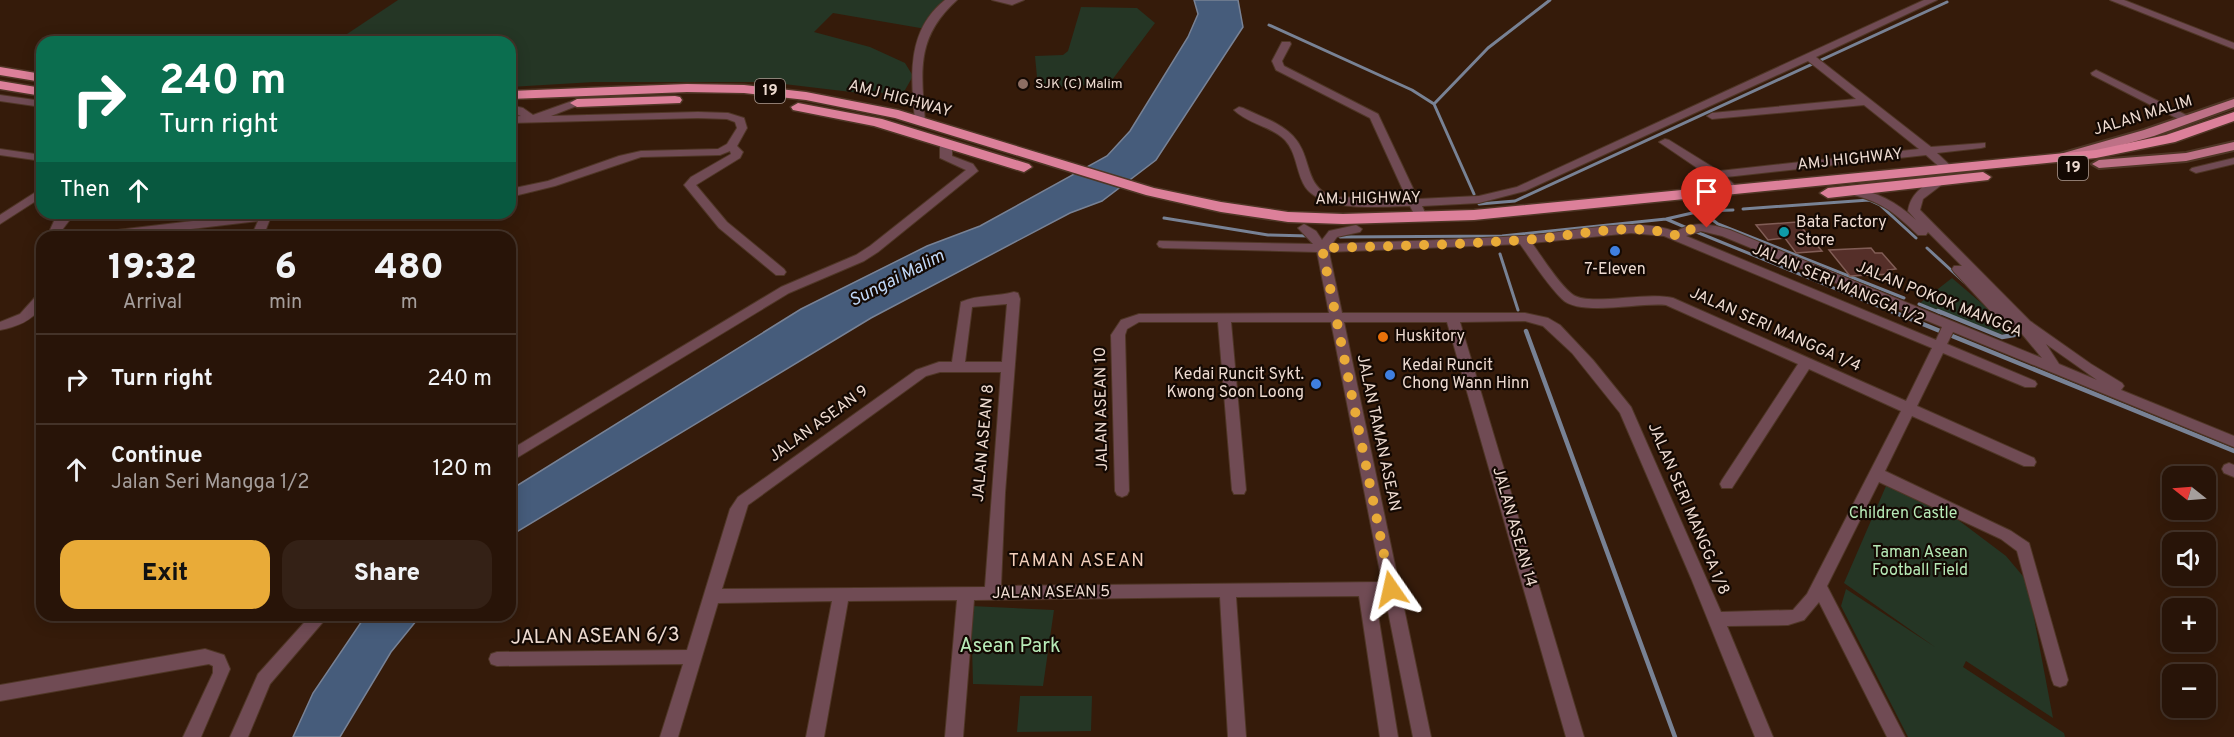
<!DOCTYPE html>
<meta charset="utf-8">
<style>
:root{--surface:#281408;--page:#342116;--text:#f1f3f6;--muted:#a59e9c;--line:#443329;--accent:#e9ab38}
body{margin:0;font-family:Overpass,sans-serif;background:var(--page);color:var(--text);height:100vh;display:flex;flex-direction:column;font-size:22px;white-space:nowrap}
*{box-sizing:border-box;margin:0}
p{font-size:20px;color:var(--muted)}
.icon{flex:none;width:33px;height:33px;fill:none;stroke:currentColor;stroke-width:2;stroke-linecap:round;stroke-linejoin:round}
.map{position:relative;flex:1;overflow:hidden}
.panel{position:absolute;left:36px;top:231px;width:480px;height:390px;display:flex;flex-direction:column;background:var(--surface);border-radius:18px;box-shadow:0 3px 15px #0003,0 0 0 2px var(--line)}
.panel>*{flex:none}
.banner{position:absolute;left:36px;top:36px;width:480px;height:183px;border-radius:18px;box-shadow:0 3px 15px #0003,0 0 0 2px var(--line);background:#0b6e4f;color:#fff;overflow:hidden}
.needle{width:39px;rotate:287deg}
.buttons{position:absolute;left:2162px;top:466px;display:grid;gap:12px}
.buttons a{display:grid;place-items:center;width:54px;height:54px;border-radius:12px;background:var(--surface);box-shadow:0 3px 15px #0003,0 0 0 2px var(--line);font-size:30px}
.pin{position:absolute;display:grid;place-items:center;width:51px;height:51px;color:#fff;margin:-62px -26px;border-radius:50% 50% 50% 0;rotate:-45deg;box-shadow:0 0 6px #0007}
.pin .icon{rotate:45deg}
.me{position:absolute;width:66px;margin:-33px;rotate:349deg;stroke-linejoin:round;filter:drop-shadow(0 0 4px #0008)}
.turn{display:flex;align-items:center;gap:21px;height:126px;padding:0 24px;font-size:27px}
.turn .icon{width:78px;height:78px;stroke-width:2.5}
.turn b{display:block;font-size:42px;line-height:51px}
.then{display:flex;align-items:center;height:57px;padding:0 24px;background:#0003;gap:12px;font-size:22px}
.eta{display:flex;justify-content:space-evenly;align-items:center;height:102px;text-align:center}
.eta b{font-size:36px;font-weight:800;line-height:42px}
.cta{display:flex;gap:12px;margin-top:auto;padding:12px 24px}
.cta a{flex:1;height:69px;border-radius:18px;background:var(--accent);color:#111;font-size:24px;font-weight:800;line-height:69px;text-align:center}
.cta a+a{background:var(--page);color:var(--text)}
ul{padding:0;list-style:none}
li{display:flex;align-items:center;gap:18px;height:90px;padding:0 24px;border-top:2px solid var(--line)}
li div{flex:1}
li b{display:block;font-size:22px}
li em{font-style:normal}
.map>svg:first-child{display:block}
.green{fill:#253625}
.water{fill:#465c7b;stroke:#788295;stroke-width:1.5}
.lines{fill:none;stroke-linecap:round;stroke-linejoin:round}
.stream-far1{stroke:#788295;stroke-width:3}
.stream{stroke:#788295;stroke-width:4.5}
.building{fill:#552f29;stroke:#815d56;stroke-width:1.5}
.minor-casing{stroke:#4f3626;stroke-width:2}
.major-casing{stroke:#4f3626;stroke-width:4}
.highway-casing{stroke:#4f3626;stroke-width:3}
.minor{fill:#704b54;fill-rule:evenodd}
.major{fill:#bd7186;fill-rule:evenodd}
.highway{fill:#dc809a;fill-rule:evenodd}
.route{stroke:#e9ab38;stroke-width:10;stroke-dasharray:0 18}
.education-dot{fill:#8d6e63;stroke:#140903;stroke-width:2}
.culture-dot{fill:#0f9aa8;stroke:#140903;stroke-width:2}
.shop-dot{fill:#3f7fe0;stroke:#140903;stroke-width:2}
.food-dot{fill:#e8710a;stroke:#140903;stroke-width:2}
.labels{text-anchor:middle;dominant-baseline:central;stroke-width:4.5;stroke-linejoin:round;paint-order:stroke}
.far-poi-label{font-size:14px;fill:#eedbd1;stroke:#140903;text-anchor:start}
.shield{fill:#140903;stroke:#ad9c93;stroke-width:1.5}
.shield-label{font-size:15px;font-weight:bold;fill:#eedbd1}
.street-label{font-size:16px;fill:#eedbd1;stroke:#140903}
.poi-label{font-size:16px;fill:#eedbd1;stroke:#140903;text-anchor:start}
.park-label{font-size:16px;fill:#b7eab7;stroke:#140903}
.water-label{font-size:18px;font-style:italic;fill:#c0d8f8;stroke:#140903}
.neighbourhood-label{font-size:18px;letter-spacing:1.5px;fill:#f4d0bc;stroke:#140903}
.near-street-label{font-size:20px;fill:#eedbd1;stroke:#140903}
.near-park-label{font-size:20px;fill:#b7eab7;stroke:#140903}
</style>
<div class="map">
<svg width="2234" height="737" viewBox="0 0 2234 737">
<rect width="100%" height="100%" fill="#351b0a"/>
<path class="green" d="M398,0H948L926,29L833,13L814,32L870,47L905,63L913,76L901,97L874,91L868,94L767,82H594L510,87V42H335Z
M1081,7L1137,8L1155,23L1109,84L1038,88L1035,56L1063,55L1068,51Z
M1952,278L2007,325L2009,335L2000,334L1920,303Z
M1886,486L1925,495L2006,556L2027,581L2053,718L1966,661L1963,667L2064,733L2065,737H1908L1841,606L1846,589L1935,647L1844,583Z
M971,606L1054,610L1043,686L973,684Z
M1020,696H1092L1091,731L1017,732Z"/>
<path class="water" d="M1194,0H1238L1243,27L1156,160L1102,201L1070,213L871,318L510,536V490L801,309L927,246L980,226L1107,156L1130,131L1188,37L1198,14Z
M366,615H421L391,652L340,737H293L313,693Z"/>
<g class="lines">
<path class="stream-far1" d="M1269,25L1412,90L1434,104L1474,194
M1434,104L1488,48L1550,0
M1479,204L1515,201L1947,2
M1743,209L1869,200L1880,205L1916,238
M1701,211L1718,224L1904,298
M1164,218L1268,235L1309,236
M1666,219L1687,228
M1694,231L1895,313
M1340,237L1502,236L1666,219L1701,211L1733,210
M1927,248L1964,282
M1500,254L1518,310
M1919,304L1941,313"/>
<path class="stream" d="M1891,311L2234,451
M1938,311L2002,337L2014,335L2009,324
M1526,331L1675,737"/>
</g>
<path class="building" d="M1797,222L1822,251L1796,253L1785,238L1768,240L1756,225Z
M1871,248L1875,253H1882L1896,269L1888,270L1892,274L1850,276L1829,250Z"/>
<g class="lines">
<defs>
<path id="minor" d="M945,0H957C916,37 921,70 925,121L920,124L915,121C911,77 906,31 945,0Z
M992,0H1024L1012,5Z
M1924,0H1937L1816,57L1931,147L1985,143V147L1981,148L1937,153L1954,169L1948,172L1944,171L1926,155L1726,177L1740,190L1734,193L1659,142L1665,139L1669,140L1719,171L1919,149L1864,105L1712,119L1707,116L1712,113L1856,99L1808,61L1525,191L1479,203L1422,206L1427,217L1421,221L1417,220L1410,206C1380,206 1318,214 1303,183C1296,169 1296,152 1285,140C1271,126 1248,124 1234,110L1239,107L1243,108C1259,116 1280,122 1293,136C1313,157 1303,186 1333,197L1407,199L1370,118L1276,70L1272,61L1282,42H1290L1291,44L1282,61L1284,66L1378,114L1418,199L1479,196L1517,187Z
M2110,0H2124L2234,43V49Z
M2096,70L2192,118L2193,120L2188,123L2184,122L2092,75L2091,73Z
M0,95L42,101V107L0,101Z
M575,100L579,101V105L551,116L698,112L728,113L744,118L747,128L737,146L743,152L740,158L696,185L727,222L784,269L786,272L784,275H776L719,228L684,185L691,177L731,154L730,151L720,155L641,157L555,186L510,197V189L548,181L619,156L641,151L718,149L727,144L737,128L735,122L727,119L698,118L510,123V117L521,116L510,111V105L523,108L533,115Z
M946,141L952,144V156L973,164L978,171L878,252L864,261L789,293L510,462V450L781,287L856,255L870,246L966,170L940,158V144Z
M0,149L42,155V161L0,155Z
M2234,158V164L2196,173L2190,170L2192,168Z
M1938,180L1944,183L1923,199L1920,210L2030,321L2091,364L2122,383L2124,386L2121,390L2234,436V447L1953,332L1947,344L2035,381L2037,384L2035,387H2025L1943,353L1917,406L2034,458L2036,462L2034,466H2024L1912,416L1885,471L2011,531L2029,543L2068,680L2066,685L2060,687L2054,685L2052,680L2017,551L2001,539L1879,482L1827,586L1905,737H1887L1819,602L1804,620L1788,625L1727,626L1773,737H1755L1691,578L1620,413L1572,353L1543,326L1525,321L1460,322L1584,737H1566L1447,322H1344L1431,737H1413L1385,596H1375L1398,737H1380L1359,596L1236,597L1246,737H1228L1220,597L974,600L963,737H945L957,600L848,601L824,737H806L832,601L718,603L678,737H660L683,664L497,666L491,664L489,659L491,654L497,652L687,650L730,509L738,497L916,370L939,362H952L961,302C979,294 997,297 1014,292L1018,293L1020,299L1005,493L1001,586L1382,582L1331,322H1231L1246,490L1244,494H1234L1232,490L1218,322H1139L1127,329L1125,335L1129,491L1127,495L1122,497L1117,495L1115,491L1111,335L1121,320L1139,314L1329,313L1317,252L1163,248L1159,247L1157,244L1159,241L1313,244L1298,228L1304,224L1316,231L1322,240L1329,231L1356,225L1362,229L1360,232L1337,237L1332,244C1395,241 1458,240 1521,236C1564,234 1637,215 1676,232C1693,220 1712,224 1730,230L2042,358L2022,334L1995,316L1954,272L1952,269L1954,266H1962L1928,232L1926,235H1918C1892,210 1880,201 1846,193L1844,191L1850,188C1877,191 1896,202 1916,220L1908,211C1910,195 1923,184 1938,180ZM1701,231L1722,236L1942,327L1936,340L1686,236ZM1631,233L1664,236L1932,348L1906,401L1673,298C1647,291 1587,307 1572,294C1559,284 1542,257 1532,243ZM1520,244C1533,262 1546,283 1562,299C1580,317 1640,302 1666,305L1798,364L1722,480L1720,484L1722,488H1732L1809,369L1901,411L1807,594L1793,610L1721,612L1631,407L1593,360L1560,325L1548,318L1525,313H1342L1329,252ZM1007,304L1002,362H965L972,307ZM2046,344L2097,380L2059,364ZM940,372H1001L985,587L722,589L748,505L926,376Z
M42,188V197L0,224V215Z
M62,213H75L62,230L78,234L80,237H55L50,230L54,221Z
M261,213H298L292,217L270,219L263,237H251L258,221L124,237H86L92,233Z
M42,293V307C31,321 17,327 0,330V322L20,314L38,294Z
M2229,463L2234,465V477L2224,473L2222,469L2224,465Z
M311,615H329L270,684L248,737H230L258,674Z
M205,649L224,655L230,669L201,737H183L213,673V666L209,664L0,701V685Z"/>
<path id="major" d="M2234,99V107L2154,136L2065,161L2058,157L2060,154L2144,130Z
M2234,142V150L2186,161L2099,168L2092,164L2099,160L2186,153Z"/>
<path id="highway" d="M0,67L42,74V82L0,75Z
M0,81L42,88V96L0,89Z
M687,84L744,85L806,92L898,110L1154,188L1221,202L1288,212L1343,214L1474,210L2096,150L2166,135L2234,112V121L2175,142L2096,158L1474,220L1343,224L1288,222L1221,212L1146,195L895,118L806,100L744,93L687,92L510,99V91Z
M675,96L680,97L682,100L680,103L577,107L570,103L577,99Z
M798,103L882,119L1029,164L1032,167L1024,172L874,126L793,110L791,107Z
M1983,172L1991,177L1988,180L1828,198L1820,193L1828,188Z"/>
</defs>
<use href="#minor" class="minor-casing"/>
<use href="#major" class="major-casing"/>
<use href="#highway" class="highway-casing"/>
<use href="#minor" class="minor"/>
<use href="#major" class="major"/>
<use href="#highway" class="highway"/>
</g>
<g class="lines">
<path class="route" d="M1391,589L1322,248C1389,246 1456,245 1523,240C1573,237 1629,220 1678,236L1686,230L1707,228"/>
</g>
<circle class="education-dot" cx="1023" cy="84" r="6"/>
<circle class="culture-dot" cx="1784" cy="232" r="6"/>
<g class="shop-dot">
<circle cx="1615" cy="251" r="6"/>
<circle cx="1390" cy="375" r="6"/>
<circle cx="1316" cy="384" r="6"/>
</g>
<circle class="food-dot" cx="1383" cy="337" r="6"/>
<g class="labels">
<g class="far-poi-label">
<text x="1035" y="84">SJK (C) Malim</text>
</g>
<g class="shield">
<rect x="755" y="79" width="30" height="24" rx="4.5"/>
<rect x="2058" y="156" width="30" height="24" rx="4.5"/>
</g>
<g class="shield-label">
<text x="770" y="91">19</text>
<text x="2073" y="168">19</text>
</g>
<g class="street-label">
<text transform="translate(900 99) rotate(15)">AMJ HIGHWAY</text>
<text transform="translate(2143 116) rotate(-17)">JALAN MALIM</text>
<text transform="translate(1850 160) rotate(-6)">AMJ HIGHWAY</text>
<text transform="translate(1368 199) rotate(-1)">AMJ HIGHWAY</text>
<text transform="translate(1838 285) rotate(23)">JALAN SERI MANGGA 1/2</text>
<text transform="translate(1939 300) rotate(22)">JALAN POKOK MANGGA</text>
<text transform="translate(1775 330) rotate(24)">JALAN SERI MANGGA 1/4</text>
<text transform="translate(1102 409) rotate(-91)">JALAN ASEAN 10</text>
<text transform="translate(819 424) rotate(-36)">JALAN ASEAN 9</text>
<text transform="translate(1378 433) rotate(78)">JALAN TAMAN ASEAN</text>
<text transform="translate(984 443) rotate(-85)">JALAN ASEAN 8</text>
<text transform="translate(1688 509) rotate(67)">JALAN SERI MANGGA 1/8</text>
<text transform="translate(1514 527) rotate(74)">JALAN ASEAN 14</text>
<text transform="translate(1051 593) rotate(-1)">JALAN ASEAN 5</text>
</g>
<g class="poi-label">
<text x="1796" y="223">Bata Factory<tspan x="1796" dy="18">Store</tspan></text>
<text x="1615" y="270" text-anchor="middle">7-Eleven</text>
<text x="1395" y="337">Huskitory</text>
<text x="1402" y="366">Kedai Runcit<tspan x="1402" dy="18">Chong Wann Hinn</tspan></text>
<text x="1304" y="375" text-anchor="end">Kedai Runcit Sykt.<tspan x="1304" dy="18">Kwong Soon Loong</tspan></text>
</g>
<g class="park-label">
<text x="1903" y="514">Children Castle</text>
<text x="1920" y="553">Taman Asean<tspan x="1920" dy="18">Football Field</tspan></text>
</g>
<g class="water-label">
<text transform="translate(897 279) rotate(-27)">Sungai Malim</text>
</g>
<g class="neighbourhood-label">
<text x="1077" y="561">TAMAN ASEAN</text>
</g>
<g class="near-street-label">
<text transform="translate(595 637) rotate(-1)">JALAN ASEAN 6/3</text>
</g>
<g class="near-park-label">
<text x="1010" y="647">Asean Park</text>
</g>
</g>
</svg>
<div class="buttons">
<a><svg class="needle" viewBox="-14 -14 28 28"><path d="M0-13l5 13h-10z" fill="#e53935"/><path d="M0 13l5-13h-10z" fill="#a59e9c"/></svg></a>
<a><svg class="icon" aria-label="sound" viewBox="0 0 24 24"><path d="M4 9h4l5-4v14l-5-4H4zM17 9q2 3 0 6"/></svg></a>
<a>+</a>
<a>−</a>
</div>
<div class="pin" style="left:1707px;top:228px;background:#d93025"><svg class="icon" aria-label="arrive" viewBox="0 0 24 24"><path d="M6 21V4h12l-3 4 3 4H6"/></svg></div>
<svg class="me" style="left:1391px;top:589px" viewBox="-20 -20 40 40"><path d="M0-17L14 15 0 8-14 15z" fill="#e9ab38" stroke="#fff" stroke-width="4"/></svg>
<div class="banner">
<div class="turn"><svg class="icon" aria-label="right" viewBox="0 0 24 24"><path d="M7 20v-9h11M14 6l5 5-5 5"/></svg><div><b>240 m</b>Turn right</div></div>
<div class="then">Then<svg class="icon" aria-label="ahead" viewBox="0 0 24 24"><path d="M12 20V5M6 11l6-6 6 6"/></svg></div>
</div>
<section class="panel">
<div class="eta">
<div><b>19:32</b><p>Arrival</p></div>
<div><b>6</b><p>min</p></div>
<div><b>480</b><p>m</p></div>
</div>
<ul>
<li><svg class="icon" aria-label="right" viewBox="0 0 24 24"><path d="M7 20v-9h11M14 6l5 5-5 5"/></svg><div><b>Turn right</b></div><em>240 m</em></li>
<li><svg class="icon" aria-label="ahead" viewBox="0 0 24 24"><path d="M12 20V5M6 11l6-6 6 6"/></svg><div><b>Continue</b><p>Jalan Seri Mangga 1/2</p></div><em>120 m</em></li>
</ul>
<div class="cta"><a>Exit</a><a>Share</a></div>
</section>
</div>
